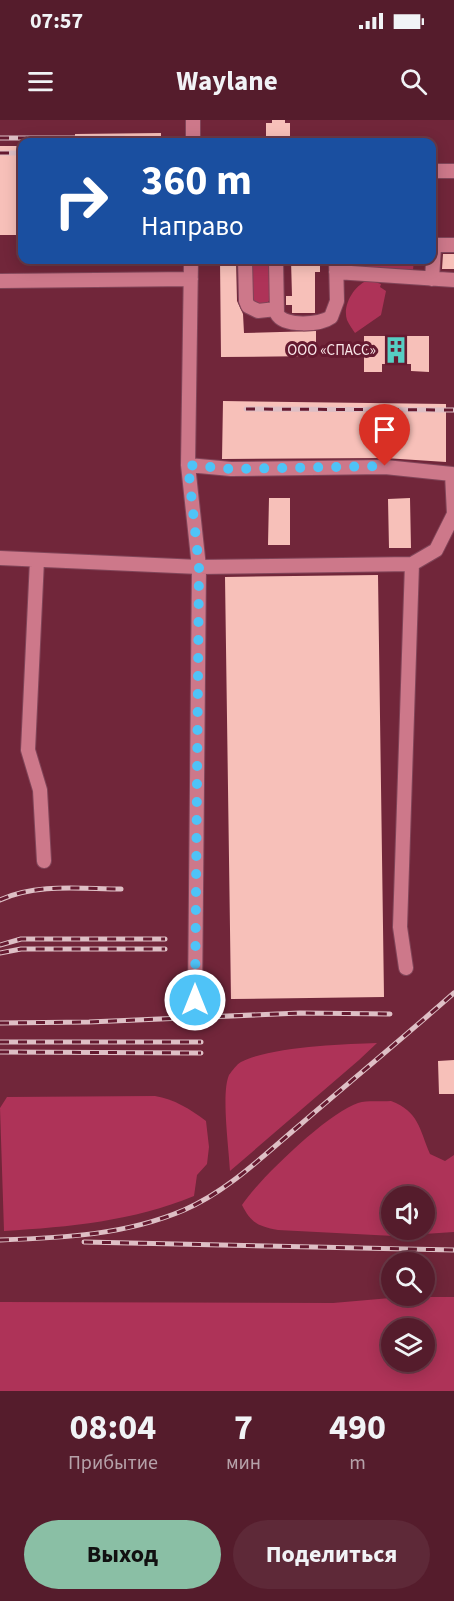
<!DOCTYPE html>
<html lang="ru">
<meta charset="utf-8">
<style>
:root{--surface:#551c2c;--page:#5e2938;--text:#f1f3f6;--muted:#b6a1a9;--line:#6b3a48;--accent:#8abfa5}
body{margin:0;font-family:"Source Sans 3",sans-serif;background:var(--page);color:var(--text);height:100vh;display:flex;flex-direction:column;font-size:22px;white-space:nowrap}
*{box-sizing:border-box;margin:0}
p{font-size:20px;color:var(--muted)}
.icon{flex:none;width:33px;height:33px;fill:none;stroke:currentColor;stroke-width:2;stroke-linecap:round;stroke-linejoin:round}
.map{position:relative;height:1271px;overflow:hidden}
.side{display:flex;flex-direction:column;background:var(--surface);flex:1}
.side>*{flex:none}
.top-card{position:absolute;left:18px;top:18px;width:418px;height:126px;border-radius:12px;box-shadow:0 3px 15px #0003,0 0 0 2px var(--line);background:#1a4fa0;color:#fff;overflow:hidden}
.tools{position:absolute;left:381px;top:1066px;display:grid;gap:12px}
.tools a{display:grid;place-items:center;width:54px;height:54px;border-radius:50%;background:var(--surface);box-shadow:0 3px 15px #0003,0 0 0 2px var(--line);font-size:30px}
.pin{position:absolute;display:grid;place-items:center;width:51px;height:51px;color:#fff;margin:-62px -26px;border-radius:50% 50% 50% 0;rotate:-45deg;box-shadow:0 0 6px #0007}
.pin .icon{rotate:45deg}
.me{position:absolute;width:66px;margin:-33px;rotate:0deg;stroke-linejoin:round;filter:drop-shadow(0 0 4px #0008)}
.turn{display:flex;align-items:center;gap:21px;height:126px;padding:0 24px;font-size:27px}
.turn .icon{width:78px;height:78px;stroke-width:2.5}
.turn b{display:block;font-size:42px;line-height:51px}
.eta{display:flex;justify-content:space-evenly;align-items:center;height:102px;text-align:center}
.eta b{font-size:36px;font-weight:700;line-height:42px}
.action{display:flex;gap:12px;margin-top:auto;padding:12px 24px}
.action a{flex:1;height:69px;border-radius:36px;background:var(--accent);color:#111;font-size:24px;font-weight:700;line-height:69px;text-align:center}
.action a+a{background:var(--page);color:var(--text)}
.status{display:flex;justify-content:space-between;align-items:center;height:42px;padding:0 30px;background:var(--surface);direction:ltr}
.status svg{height:16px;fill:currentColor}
header{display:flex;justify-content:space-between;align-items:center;height:78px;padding:0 24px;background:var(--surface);font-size:27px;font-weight:700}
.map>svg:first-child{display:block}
.green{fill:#ae3358;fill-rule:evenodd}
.building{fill:#f7c0b9}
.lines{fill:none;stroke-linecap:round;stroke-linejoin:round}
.minor-casing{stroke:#814559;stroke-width:16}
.minor{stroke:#cd788a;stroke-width:14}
.rail-casing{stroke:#debfc5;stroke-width:5}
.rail{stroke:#651a30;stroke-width:3;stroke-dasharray:9;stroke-linecap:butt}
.route{stroke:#4fc3f7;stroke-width:10;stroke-dasharray:0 18}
.labels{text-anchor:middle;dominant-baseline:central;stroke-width:6;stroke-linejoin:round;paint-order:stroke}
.poi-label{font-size:15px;fill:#fae7ea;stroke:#651a30;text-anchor:end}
</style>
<div class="status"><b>07:57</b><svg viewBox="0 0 49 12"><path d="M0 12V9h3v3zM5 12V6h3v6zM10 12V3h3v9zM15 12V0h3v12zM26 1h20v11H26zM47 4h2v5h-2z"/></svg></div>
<header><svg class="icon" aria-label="menu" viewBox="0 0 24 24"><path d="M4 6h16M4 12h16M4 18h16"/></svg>Waylane<svg class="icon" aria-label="search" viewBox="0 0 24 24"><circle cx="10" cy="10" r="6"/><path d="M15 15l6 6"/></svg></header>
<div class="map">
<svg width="454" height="1271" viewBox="0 0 454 1271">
<rect width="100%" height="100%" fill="#71263a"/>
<path class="green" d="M249,140H270L271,178L265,186L252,183Z
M350,140H414L413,150L366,147Z
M369,160L381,164L380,167L386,171L381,195L355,213C352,209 349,204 347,200C342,185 355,164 369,160Z
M377,923L359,940L230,1051C229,1029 221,973 229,955C232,951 237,944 241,942C269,927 344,924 377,923Z
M155,976C174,979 190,989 206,1001L209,1027L207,1044L197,1055L194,1076C133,1101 70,1107 4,1111L0,988L7,977Z
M391,981C419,992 419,1008 430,1034L445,1041L454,1035V1112L394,1116L278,1110C258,1106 251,1103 242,1085C259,1059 329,992 358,983C368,980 380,982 391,981ZM392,1077H424V1110H392Z
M402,1177H454V1271H0V1182L333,1183ZM392,1209H424V1242H392Z"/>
<path class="building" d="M272,0H285V3H290V20H266V3H272Z
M161,13V22H75V14Z
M0,26H22V115H0Z
M443,134H454V149H442Z
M220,140H236L237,181L243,194L244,213L316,211V236L221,237Z
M291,140H320V152H315V193H292V185H286V176H292Z
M364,216H429V252L411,251V244H382V252H364Z
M223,281L446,284V342L385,338L222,339Z
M269,378H290V425H268Z
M410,378L411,428H389L388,379Z
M378,455L384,877L231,879L225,457Z
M454,940V974H439L438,941Z"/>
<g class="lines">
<defs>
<path id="minor" d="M193,22V0
M432,51H454
M191,140L188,345L199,447L195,880
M245,140L246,181L248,186L258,191L276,189
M276,140L277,194C284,207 320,205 331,197L337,181L336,140
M336,152L454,160
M432,159L434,127L438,125H454
M0,161L191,159
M188,345L231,349L385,347L452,354L454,394L436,430L412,444
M0,438L199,447L412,444L400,807L406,848
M37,440L28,630L40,670L44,741"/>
</defs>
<use href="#minor" class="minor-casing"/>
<use href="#minor" class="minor"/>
<defs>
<path id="rail" d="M0,18H124
M0,33H22
M246,289L454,290
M0,780C37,763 81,769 121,769
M0,825L21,819H165
M0,833L21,829H165
M0,903L89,902L300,893L390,894
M0,922H201
M0,932L201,933
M0,1120C62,1118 126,1115 184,1090C228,1071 264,1035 301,1004C352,960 404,917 454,873
M84,1122L454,1130"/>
</defs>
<use href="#rail" class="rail-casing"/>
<use href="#rail" class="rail"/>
</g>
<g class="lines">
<path class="route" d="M195,880L199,447L188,345L231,349L385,346"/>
</g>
<defs>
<symbol id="building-bare" viewBox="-9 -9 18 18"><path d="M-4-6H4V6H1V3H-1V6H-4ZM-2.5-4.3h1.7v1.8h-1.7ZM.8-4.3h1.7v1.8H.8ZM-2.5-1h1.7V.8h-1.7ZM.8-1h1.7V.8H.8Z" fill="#56cec3" stroke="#651a30" stroke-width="2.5" paint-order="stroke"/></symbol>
</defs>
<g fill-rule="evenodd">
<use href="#building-bare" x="377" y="211" width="38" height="38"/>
</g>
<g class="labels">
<g class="poi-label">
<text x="376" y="230">ООО «СПАСС»</text>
</g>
</g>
</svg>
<div class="tools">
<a><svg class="icon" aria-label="sound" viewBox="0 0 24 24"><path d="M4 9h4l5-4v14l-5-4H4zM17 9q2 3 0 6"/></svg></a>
<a><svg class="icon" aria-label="search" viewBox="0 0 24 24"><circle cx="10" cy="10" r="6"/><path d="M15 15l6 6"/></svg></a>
<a><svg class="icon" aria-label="layers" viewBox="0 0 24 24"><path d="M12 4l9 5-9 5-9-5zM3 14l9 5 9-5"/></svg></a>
</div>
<div class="pin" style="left:385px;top:346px;background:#d93025"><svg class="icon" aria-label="arrive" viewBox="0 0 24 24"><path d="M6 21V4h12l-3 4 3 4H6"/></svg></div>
<svg class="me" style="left:195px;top:880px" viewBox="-20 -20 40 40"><circle r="17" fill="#4fc3f7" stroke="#fff" stroke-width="3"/><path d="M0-11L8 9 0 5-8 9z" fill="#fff"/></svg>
<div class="top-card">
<div class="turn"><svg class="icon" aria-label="right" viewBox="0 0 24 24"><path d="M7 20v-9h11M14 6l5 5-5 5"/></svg><div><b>360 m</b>Направо</div></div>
</div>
</div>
<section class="side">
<div class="eta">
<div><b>08:04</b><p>Прибытие</p></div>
<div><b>7</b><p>мин</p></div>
<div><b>490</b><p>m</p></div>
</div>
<div class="action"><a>Выход</a><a>Поделиться</a></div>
</section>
